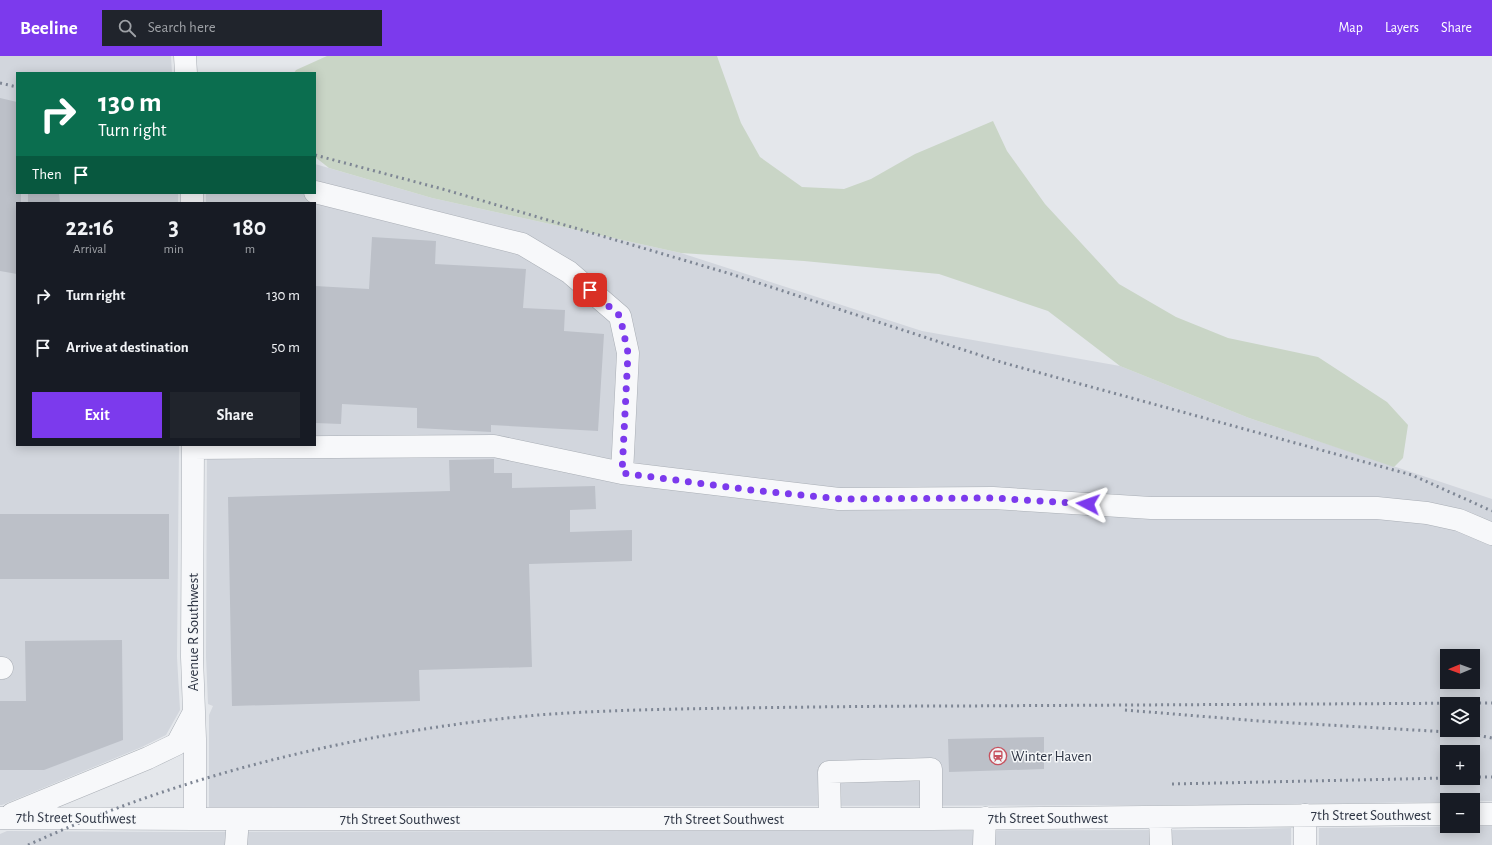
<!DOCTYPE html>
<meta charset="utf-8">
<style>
:root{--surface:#171b24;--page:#20242c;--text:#f1f3f6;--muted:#9ea1a6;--accent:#7c3aed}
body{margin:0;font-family:"Alegreya Sans",sans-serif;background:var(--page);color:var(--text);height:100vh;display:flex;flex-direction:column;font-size:15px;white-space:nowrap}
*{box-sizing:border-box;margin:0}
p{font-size:13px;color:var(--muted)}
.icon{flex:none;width:22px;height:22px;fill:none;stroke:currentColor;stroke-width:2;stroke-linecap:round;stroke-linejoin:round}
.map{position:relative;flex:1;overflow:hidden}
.panel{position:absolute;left:16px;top:146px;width:300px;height:244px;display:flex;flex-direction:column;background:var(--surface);border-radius:0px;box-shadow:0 2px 10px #0003}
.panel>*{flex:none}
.guide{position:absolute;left:16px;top:16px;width:300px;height:122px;border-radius:0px;box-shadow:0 2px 10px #0003;background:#0b6e4f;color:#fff;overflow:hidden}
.needle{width:26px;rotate:269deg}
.controls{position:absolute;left:1440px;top:593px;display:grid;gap:8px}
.controls a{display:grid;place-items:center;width:40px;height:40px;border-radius:0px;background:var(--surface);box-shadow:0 2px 10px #0003;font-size:20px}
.pin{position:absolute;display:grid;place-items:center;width:34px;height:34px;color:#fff;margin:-17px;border-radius:8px;box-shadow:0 2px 6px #0006}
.me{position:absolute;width:44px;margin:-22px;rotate:274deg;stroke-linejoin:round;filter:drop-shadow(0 0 3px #0008)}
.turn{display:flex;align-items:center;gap:14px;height:84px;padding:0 16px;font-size:18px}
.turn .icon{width:52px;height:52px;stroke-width:2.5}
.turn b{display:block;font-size:28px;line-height:34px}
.then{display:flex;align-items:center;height:38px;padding:0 16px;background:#0003;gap:8px;font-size:15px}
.eta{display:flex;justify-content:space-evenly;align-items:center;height:68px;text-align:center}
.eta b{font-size:24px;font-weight:600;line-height:28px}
.primary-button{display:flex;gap:8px;margin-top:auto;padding:8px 16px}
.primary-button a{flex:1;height:46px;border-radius:0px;background:var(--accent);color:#fff;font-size:16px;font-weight:600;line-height:46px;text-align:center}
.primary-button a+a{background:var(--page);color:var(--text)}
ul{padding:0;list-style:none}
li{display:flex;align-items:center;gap:12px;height:52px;padding:0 16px}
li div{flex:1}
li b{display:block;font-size:15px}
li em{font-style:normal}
header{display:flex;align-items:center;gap:24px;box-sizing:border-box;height:56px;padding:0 20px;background:var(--accent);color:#fff}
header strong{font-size:19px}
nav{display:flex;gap:22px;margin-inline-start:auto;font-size:14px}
.search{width:280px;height:36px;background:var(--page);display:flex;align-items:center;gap:10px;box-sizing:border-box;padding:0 14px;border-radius:0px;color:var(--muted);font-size:15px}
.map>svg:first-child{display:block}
.built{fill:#d2d6dd;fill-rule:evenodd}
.green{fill:#c9d5c6}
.building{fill:#bcc0c8}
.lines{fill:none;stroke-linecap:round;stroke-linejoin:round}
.minor-casing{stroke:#a9aeb5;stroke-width:23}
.minor{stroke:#f7f8fa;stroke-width:22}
.rail{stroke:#7e8694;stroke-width:3;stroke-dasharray:2 4;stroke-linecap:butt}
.route{stroke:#7c3aed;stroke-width:7;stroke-dasharray:0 12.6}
.labels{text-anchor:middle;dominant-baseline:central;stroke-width:3;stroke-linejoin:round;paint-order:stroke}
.street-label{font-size:15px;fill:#2d3443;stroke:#f4f6f8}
.poi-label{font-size:15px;fill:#2d3443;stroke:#f4f6f8;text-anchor:start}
</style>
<header>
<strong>Beeline</strong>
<div class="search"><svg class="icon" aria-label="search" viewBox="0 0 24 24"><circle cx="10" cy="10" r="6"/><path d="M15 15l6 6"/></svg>Search here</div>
<nav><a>Map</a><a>Layers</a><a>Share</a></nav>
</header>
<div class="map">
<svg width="1492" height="789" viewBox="0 0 1492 789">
<rect width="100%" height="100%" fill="#e4e7eb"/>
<path class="built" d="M0,0H171L172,17H17V137H178V147H17V389H179L177,601L180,654L166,679L142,691L2,749H0Z
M315,108L432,142L681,197L922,275L1120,310L1249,362L1492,443V745L1447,744V746L1206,749L209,751V659L213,650L208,648L206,601L207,389H315V147H206V137H315ZM1447,600H1473V626H1447ZM1447,648H1473V674H1447ZM1447,696H1473V722H1447Z
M1492,770V789H1319V772Z
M1291,772V789H0V778L7,775L181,776L1206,774Z"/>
<path class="green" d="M327,0H717L741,67L760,101L802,131L844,133L871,123L915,98L993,65L1007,95L1045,148L1119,228L1176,261L1228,282L1318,301L1387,346L1408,369L1403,402L1394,411L1249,362L1120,310L1048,255L939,218L804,205L681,197L432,142L329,112L315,101V17H294L296,14Z"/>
<path class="building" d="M0,42L17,46V137H21V147H17V218L0,215Z
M28,137H59L60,147H28Z
M372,181L436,185L435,208L526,213L523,252L565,254L564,275L604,278L598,375L491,369V376L417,372V352L342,348L341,368L315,367V230L369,233Z
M494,403V417H512V432L595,430L596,453L570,454V476L632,474V505L529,508L532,611L419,614L420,645L232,650L228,441L450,435L449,404Z
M0,458H169V523H0Z
M122,584L123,684L44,714H0V645H26L25,585Z
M1044,681V713L949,716L948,683Z"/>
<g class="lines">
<defs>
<path id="minor" d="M185,0L186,17
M192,137V147
M193,389L192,601L195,683V763
M193,392L494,390L622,417L628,297L620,260L569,216L522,188L315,136
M622,417L839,443L993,442L1151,452H1377L1427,457L1459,464L1492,478
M0,612H2
M12,758L148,702L177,688L194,656
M1473,758H1492
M1305,759V789
M0,762L195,763H931L1447,758
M1160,762L1161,789
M830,763L829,716L931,713V763
M236,789L238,763
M984,789L985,762"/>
</defs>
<use href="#minor" class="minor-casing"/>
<use href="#minor" class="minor"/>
<path class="rail" d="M0,27L17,31
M315,99L446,134L731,218L1004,307L1412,419L1492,455
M1125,654L1259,665L1466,677L1492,682
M1473,721H1492
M1172,728L1447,722
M28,789C188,716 363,675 538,659C605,654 672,653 739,652C811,651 883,650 955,650C1134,649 1313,648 1492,647"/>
</g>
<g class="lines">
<path class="route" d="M590,234L620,260L628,297L622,417L751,434L840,443L993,442L1088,448"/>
</g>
<defs>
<symbol id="station-ring" viewBox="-11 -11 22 22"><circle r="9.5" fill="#f4f6f8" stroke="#c7525f" stroke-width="1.5"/><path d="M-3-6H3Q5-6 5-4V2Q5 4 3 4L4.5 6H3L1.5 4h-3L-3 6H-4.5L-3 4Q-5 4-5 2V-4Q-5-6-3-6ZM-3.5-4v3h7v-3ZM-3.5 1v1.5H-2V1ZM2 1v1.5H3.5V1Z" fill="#c7525f"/></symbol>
</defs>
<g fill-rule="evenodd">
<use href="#station-ring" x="988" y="690" width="20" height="20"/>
</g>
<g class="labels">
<g class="street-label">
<text transform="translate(193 576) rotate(-90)">Avenue R Southwest</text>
<text x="1371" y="759">7th Street Southwest</text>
<text transform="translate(76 762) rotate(1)">7th Street Southwest</text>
<text x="1048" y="762">7th Street Southwest</text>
<text x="400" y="763">7th Street Southwest</text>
<text x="724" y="763">7th Street Southwest</text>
</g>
<g class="poi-label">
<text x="1011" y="700">Winter Haven</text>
</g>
</g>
</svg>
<div class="controls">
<a><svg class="needle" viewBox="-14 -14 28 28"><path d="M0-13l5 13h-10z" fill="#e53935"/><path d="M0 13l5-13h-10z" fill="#9ea1a6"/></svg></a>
<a><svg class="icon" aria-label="layers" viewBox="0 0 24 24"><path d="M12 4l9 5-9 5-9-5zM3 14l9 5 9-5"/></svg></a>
<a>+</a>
<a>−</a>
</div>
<div class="pin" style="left:590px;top:234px;background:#d93025"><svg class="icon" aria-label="arrive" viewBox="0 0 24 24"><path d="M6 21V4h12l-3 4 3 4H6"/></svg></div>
<svg class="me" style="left:1088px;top:448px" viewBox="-20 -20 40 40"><path d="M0-17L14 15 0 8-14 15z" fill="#7c3aed" stroke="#fff" stroke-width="4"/></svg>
<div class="guide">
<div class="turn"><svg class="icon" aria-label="right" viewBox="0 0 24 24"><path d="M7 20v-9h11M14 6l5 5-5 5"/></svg><div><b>130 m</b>Turn right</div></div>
<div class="then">Then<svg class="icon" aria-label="arrive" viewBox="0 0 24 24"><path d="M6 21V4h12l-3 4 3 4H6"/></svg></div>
</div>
<section class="panel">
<div class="eta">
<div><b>22:16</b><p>Arrival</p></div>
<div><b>3</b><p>min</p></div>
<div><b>180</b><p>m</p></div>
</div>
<ul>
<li><svg class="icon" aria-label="right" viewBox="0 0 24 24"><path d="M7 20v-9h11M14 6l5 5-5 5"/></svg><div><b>Turn right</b></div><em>130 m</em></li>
<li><svg class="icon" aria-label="arrive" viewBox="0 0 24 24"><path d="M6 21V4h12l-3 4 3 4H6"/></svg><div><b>Arrive at destination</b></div><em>50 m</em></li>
</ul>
<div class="primary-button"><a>Exit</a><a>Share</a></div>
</section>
</div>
